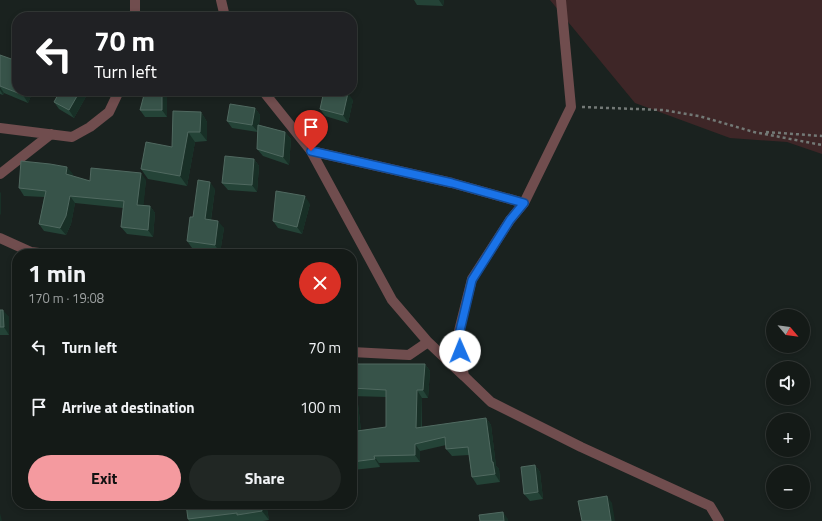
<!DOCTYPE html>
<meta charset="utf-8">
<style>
:root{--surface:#141a17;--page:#212724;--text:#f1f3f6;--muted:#9da1a1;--line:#333836;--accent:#f49a9f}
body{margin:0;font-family:"Titillium Web",sans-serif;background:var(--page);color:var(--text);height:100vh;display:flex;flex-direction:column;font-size:15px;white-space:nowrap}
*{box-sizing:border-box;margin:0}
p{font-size:13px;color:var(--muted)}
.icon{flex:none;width:22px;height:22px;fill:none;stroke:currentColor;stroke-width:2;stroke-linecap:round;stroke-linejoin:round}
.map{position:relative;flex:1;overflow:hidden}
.side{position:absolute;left:12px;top:249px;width:345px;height:260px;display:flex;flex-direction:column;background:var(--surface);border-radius:16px;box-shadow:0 2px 6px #0003,0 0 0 1px var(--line)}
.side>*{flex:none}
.guide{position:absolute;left:12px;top:12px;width:345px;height:84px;border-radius:16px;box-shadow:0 2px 6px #0003,0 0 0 1px var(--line);background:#202124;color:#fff;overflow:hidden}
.needle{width:26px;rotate:119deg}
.fabs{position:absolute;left:766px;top:309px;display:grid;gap:8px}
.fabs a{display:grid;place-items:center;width:44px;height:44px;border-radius:50%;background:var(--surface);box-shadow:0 2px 6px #0003,0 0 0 1px var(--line);font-size:20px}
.pin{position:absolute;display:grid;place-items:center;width:34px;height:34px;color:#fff;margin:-41px -17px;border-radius:50% 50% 50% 0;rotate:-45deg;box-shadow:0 0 4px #0007}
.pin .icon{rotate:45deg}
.me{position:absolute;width:44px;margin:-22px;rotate:359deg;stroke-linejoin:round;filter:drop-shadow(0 0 3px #0008)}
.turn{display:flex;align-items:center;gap:14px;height:84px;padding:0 16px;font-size:18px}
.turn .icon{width:52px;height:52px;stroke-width:2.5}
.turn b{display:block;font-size:28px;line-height:34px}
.round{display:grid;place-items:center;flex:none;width:42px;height:42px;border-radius:21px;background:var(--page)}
.overview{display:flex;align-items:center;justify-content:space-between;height:68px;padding:0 16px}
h1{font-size:24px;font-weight:700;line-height:30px}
.action{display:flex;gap:8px;margin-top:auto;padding:8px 16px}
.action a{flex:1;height:46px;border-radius:24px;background:var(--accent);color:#111;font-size:16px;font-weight:700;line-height:46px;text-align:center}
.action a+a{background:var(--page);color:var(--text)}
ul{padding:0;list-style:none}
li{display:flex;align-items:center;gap:12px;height:60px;padding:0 16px}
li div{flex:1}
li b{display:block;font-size:15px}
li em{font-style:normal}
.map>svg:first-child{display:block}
.green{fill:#3e2627}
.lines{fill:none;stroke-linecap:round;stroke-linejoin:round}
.path{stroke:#737976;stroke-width:2.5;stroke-dasharray:3 3;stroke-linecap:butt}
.minor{stroke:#704d4e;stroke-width:10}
.wall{fill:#244337}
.shaded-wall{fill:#182f26}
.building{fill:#375349;stroke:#506960}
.route-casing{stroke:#114b97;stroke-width:10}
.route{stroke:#1a73e8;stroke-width:7}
</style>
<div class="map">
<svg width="822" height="521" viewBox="0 0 822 521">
<rect width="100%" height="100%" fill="#1a221f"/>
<path class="green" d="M550,0H822V154L787,142L730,138L635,103Z"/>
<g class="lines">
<path class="path" d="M582,107L663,110L699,116L754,132L822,145
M766,132L822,136"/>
<path class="minor" d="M135,0V17
M221,0L225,17
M561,0L571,107L524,203L510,220L472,279L457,339L464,376L491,402L581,447L710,506L719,521
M263,91L311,151L392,300L428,342L464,376
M0,128L72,137L90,127L109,112L119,91
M311,151L452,183L524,203
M0,174L51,134
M0,238L31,252L47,254
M352,352L409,355L428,342"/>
</g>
<path class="wall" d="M414,0H444L443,6L417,5Z
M0,55L33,91L28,103L4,93L3,95L0,94Z
M213,91H226V93Z
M88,93L74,118L59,109L54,102Z
M167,93V117H145L140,110Z
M353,100L348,123L325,116L320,109Z
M255,108L260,115L259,125L285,132L291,139L289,165L263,156L257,149L258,132L232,128L227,121Z
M201,112L207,122V141L195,142L187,186L148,179L141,169L172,147Z
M254,159L259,166L257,192L228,190L222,183Z
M73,174L72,176L90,181L146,180L143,205L150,206L155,213L153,237L127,234L121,227L123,208L75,203L71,224L66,235L44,231L39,224L44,197L24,196L19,188Z
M215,189L211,220L224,228L220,253L192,248L187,241L193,217Z
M310,204L302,234L278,228L273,221Z
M0,310L9,317V335H0Z
M352,364H425L430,371L428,398H422V427L486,418L491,425L496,466L499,469L500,482L477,485L472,477L469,455L452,456L446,449V445L420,451V462L379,463L380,467L353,470L352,469V396H353L358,404L361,431L386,427V397L352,396Z
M535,465L540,472L543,499L530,501L524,494Z
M186,504H266L269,520L263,521H189L188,519Z"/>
<path class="shaded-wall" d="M439,0H444L443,6Z
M0,87L4,93L3,95L0,90Z
M25,91H33L28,103L23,95Z
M80,91H87L88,93L74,118L69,110Z
M162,91H165L167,93V117L162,110Z
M348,93L353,100L348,123L343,115Z
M255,108L260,115L258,132L252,125Z
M201,112L207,122V141L200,132Z
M188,132L195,142L187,186L180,176Z
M285,132L291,139L289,165L283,157Z
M254,159L259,166L257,192L252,185Z
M67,167L73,174L72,181L66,174Z
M141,173L146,180L143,212L137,205Z
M210,182L215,189L210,226L205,219Z
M0,192L1,193V215L0,214Z
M70,196L75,203L71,224L66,235L60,228Z
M305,196L310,204L302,234L297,227Z
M150,206L155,213L153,237L148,230Z
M218,221L224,228L220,253L215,245Z
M3,310L9,317V335L4,327Z
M425,364L430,371L428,398L423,390Z
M417,390L422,398L421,435L416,428Z
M353,396L358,404L362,439L357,431Z
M486,418L491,425L496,466L499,469L500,482L495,474L492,462Z
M415,444L420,451V462L415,455Z
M374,456L379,463L380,467L375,459Z
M535,465L540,472L543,499L538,492Z
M607,496L612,503L615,521H611Z
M261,504H266L269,520L262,511Z
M503,512L508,519V521H504Z
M0,513L2,521H0Z"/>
<path class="building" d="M0,55L17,61V91H25L23,95L0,86Z
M60,91H80L69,110L54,102Z
M145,91H162V110H140Z
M324,91H342L348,93L343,115L320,109Z
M230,104L255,108L252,125L227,121Z
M173,111L201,112L200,132H188L180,176L141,169L146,142L172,147Z
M258,125L285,132L283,157L257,149Z
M225,156L254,159L252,185L222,183Z
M21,161L50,164L67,167L66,174L90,181L91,168L141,173L137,205L150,206L148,230L121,227L124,201L70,196L66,216L60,228L39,224L46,191L19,188Z
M198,180L210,182L205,219L218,221L215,245L187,241L190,217H193Z
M276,191L305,196L297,227L273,221Z
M17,274V281L14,280Z
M0,310H3L4,327H0Z
M352,364H425L423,390H417L416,428L486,418L492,462H493L495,474L472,477L468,447L446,449L445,437L415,444V455L374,456L375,459L352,462V396H353L357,431L386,427V390L352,388Z
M535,465L538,492L524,494L521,467Z
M607,496L611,521H582L578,501Z
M186,504H261L262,511L237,515V513L188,519Z
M503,512L504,521H480L479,515Z"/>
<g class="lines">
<defs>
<path id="route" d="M311,151L452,183L524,203L510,220L472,280L458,339L460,351"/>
</defs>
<use href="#route" class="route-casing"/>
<use href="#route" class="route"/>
</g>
</svg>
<div class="fabs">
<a><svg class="needle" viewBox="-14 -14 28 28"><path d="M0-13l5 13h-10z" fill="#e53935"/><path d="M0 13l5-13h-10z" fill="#9da1a1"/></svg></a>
<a><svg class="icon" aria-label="sound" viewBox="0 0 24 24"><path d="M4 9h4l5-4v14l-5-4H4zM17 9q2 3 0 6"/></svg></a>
<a>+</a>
<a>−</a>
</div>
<div class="pin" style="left:311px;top:151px;background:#d93025"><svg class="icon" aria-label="arrive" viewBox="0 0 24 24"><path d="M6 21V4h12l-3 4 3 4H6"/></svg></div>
<svg class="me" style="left:460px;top:351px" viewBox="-20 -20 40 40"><circle r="19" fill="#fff"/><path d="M0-13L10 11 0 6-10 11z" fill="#1a73e8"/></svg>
<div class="guide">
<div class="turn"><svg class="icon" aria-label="left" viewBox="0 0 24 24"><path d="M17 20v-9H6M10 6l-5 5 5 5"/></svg><div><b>70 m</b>Turn left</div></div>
</div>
<section class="side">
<div class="overview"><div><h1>1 min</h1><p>170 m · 19:08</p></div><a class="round" style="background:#d93025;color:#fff"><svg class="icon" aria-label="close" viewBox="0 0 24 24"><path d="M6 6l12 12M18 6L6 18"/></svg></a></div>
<ul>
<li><svg class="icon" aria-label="left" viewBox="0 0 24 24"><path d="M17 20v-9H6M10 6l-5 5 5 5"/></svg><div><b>Turn left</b></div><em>70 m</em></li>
<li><svg class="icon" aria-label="arrive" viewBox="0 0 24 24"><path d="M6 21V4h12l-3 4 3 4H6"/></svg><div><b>Arrive at destination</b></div><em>100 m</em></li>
</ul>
<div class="action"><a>Exit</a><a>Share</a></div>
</section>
</div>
